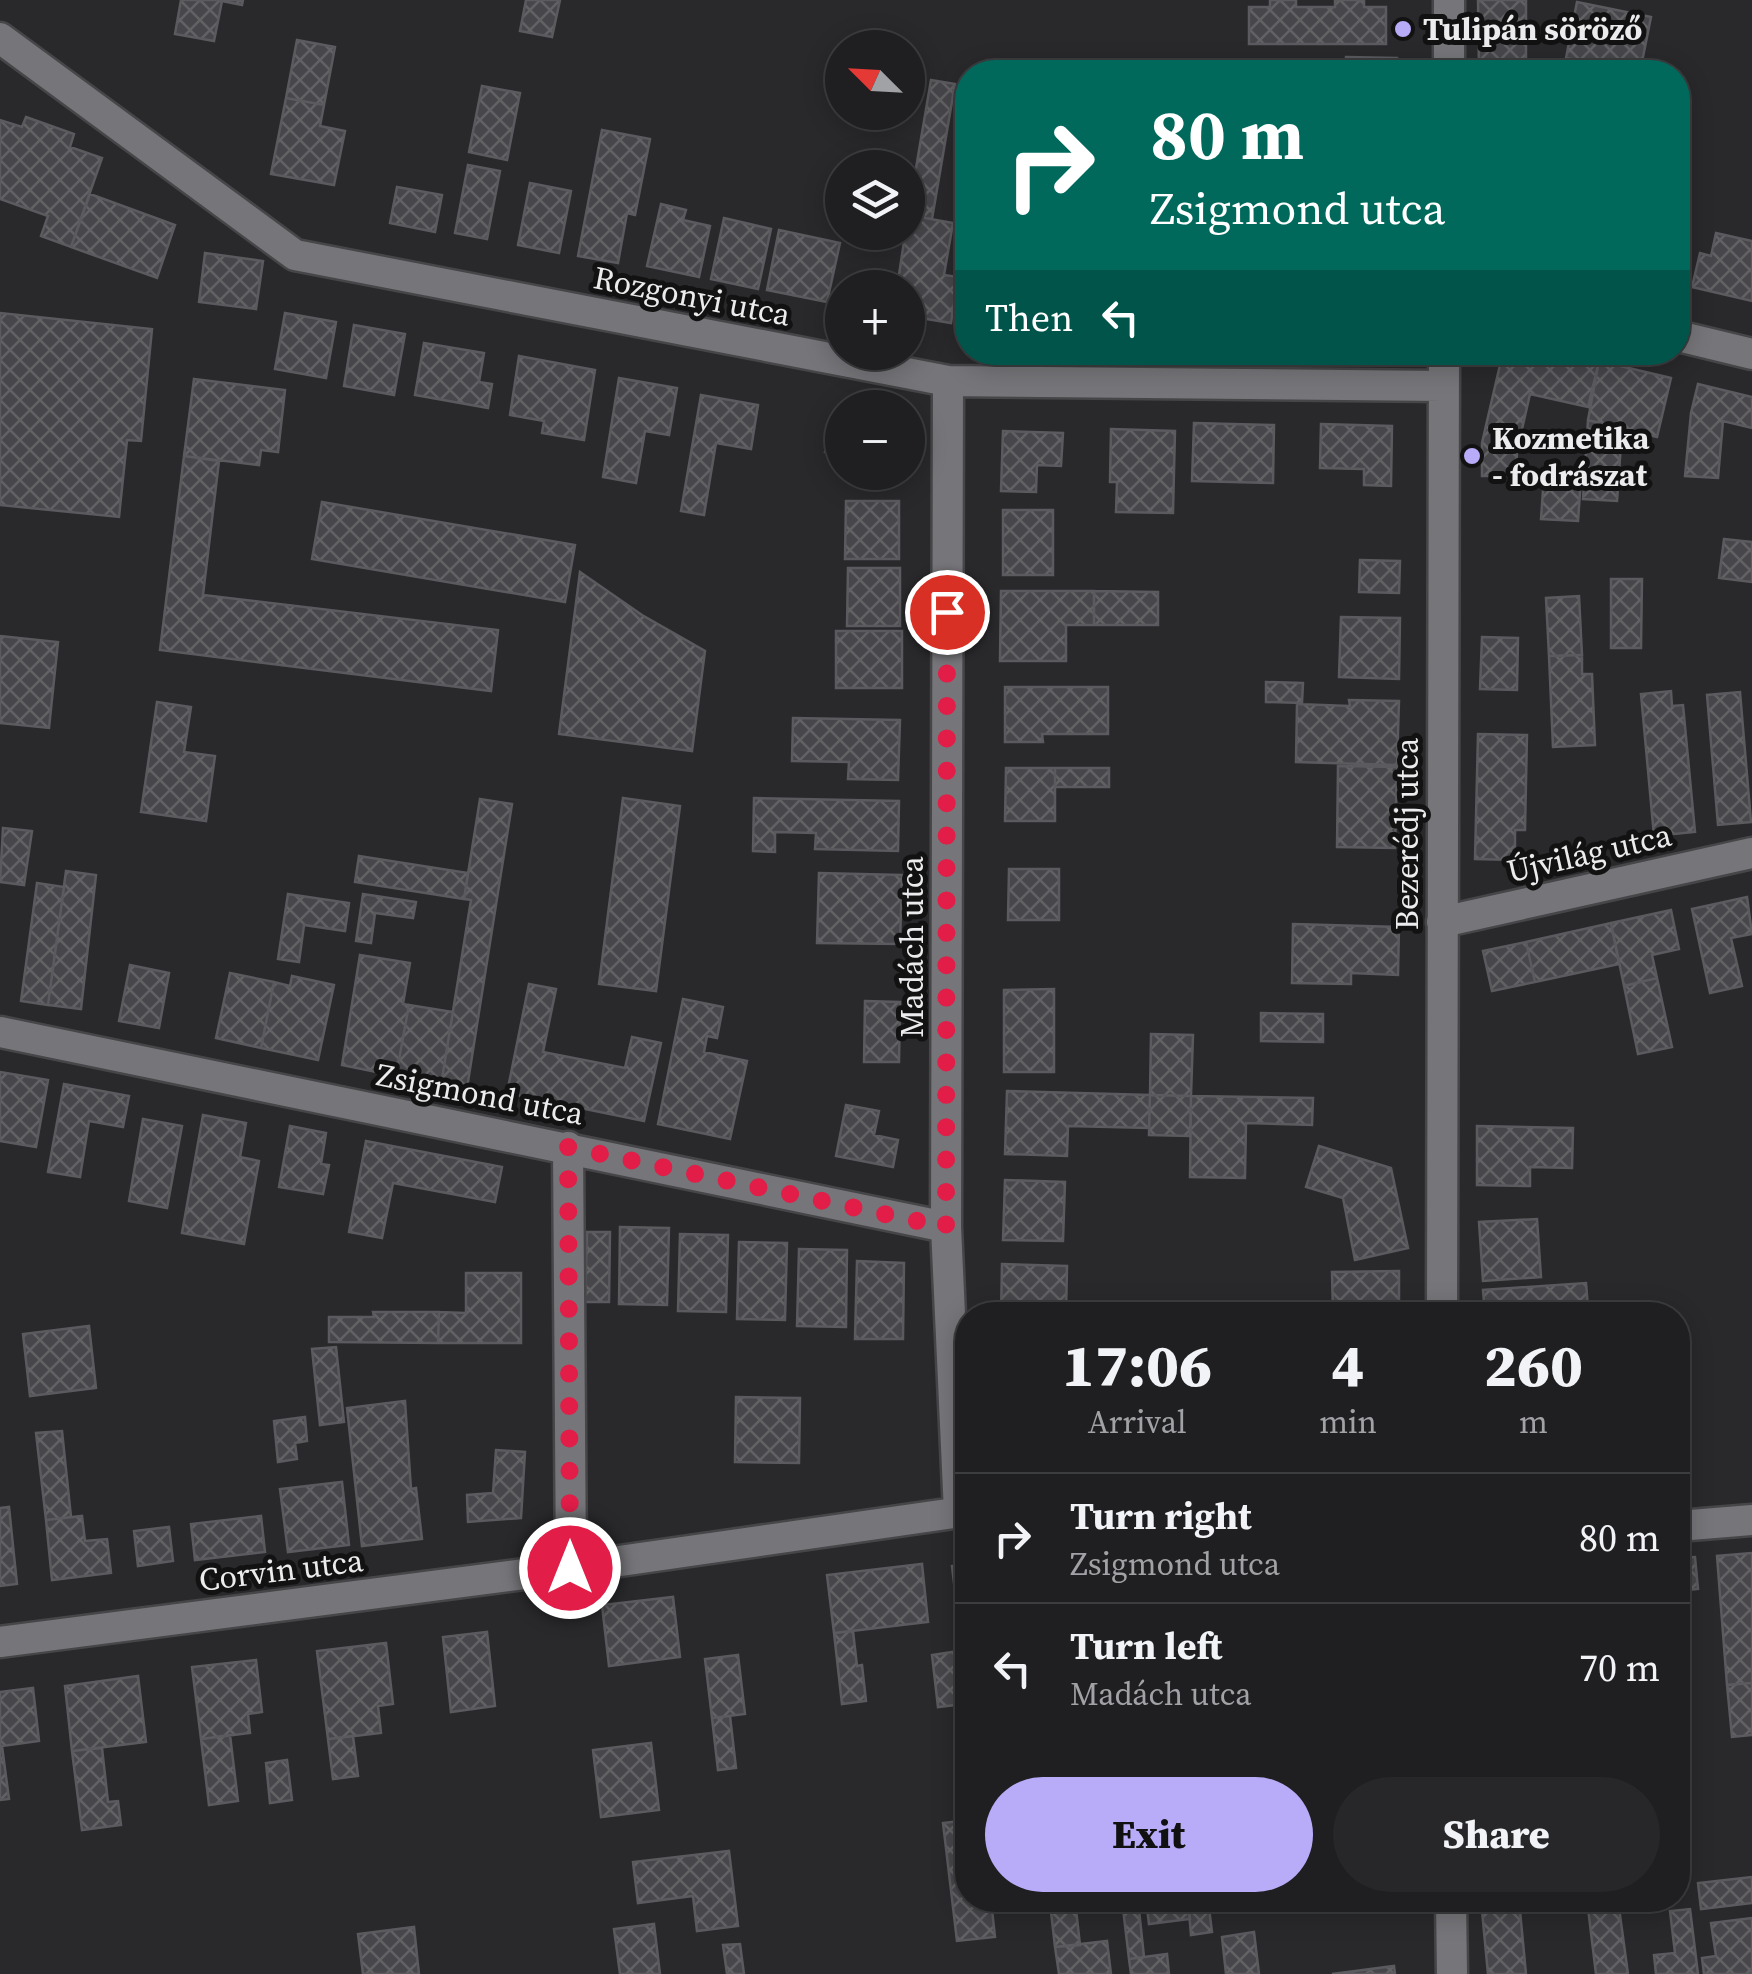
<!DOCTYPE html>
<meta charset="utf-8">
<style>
:root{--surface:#1f1f21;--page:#27272a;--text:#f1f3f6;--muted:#a1a2a5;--line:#3c3d3f;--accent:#b8abf7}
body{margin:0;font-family:"Source Serif 4",serif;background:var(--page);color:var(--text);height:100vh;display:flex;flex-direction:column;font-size:38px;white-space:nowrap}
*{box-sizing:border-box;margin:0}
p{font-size:32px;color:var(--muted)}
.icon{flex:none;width:55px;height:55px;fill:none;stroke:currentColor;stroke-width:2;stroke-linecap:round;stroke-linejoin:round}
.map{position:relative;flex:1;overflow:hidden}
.sheet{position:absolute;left:955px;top:1302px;width:735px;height:610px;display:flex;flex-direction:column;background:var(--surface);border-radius:40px;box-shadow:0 5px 25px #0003,0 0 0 2px var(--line)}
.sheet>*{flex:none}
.banner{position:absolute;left:955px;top:60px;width:735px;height:305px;border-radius:40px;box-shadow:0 5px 25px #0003,0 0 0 2px var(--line);background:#00695c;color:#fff;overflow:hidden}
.needle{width:65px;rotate:294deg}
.fabs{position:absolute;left:825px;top:30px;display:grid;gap:20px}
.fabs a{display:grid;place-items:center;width:100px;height:100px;border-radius:50%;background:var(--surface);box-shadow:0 5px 25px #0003,0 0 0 2px var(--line);font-size:50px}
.pin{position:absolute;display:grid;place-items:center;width:85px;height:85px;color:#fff;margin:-42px;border:5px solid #fff;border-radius:50%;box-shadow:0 2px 10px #0007}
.me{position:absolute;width:110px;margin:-55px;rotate:0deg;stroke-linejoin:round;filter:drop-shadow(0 0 8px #0008)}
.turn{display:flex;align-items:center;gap:35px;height:210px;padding:0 30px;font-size:45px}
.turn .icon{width:130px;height:130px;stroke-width:2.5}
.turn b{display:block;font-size:70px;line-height:85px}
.then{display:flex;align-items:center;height:95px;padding:0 30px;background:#0003;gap:20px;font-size:38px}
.eta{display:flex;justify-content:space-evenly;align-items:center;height:170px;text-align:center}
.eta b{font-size:60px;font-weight:800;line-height:70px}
.action{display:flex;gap:20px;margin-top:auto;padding:20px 30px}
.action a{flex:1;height:115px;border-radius:60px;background:var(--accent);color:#111;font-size:40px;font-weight:800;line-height:115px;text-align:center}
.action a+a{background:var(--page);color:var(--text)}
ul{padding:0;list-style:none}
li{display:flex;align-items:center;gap:30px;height:130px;padding:0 30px;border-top:2px solid var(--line)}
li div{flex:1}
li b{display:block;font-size:38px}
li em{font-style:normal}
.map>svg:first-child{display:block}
.building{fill:url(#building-cross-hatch);stroke:#5b5a5e;stroke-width:2.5}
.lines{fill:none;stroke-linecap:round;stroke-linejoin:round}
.minor-casing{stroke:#464649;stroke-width:35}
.minor{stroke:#767579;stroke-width:30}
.route{stroke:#e11d48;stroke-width:18;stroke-dasharray:0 32.4}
.poi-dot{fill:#b8abf7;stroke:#121213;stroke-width:4}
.labels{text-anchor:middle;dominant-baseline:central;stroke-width:10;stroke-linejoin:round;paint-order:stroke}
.poi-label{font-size:32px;font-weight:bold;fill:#ececee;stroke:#121213;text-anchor:start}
.street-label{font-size:32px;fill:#ececee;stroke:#121213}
</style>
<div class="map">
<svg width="1752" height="1974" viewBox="0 0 1752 1974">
<defs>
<pattern id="building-cross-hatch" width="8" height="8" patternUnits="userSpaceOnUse" patternTransform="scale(2.5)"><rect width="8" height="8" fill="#47464a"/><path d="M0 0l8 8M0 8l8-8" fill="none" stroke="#626164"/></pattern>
</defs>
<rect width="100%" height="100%" fill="#29292c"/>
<path class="building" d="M181,0H243L242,5L222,1L214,41L175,34Z
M526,0H560L552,37L520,31Z
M1270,0H1296V7H1335V0H1364V7H1386V44H1249V7H1270Z
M1478,0H1526V72H1479Z
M1577,2L1651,17L1640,72L1566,58Z
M297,40L335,47L324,105L286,98Z
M1346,57L1397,58V72H1345Z
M931,80L955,84L932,219L908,215Z
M482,86L520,93L507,160L469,152Z
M286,98L324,105L320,126L345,131L334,185L271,174Z
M26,117L74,134L70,147L102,158L71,247L41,236L48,216L0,199V120L22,127Z
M602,130L650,139L635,215L627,213L618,263L578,256Z
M468,165L500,171L487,239L455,233Z
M530,183L571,191L559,253L518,245Z
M397,187L442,195L435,232L390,223Z
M90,194L175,225L157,278L71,247Z
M661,204L686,210L683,220L710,226L699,277L647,266Z
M908,215L953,223L944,275L958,277L951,323L908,316V288H897Z
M724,218L771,229L758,289L711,279Z
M779,230L840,243L827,302L767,290Z
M1716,233L1752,241V301L1692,287L1700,253L1711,256Z
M205,253L263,261L256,309L199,302Z
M0,313L152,329L141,441L127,440L119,517L0,505Z
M285,313L336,322L326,378L275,369Z
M354,325L405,334L394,395L344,386Z
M424,343L484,353L479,382L492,384L488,408L415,395Z
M1503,352H1561L1599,361L1588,407L1530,394L1517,451L1516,476H1482V443Z
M519,356L595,370L584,440L542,433L544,421L510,415Z
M1599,361L1671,378L1657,437L1588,420Z
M619,378L677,388L669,435L645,431L636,483L603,477Z
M194,379L285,390L278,452L261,450L259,465L184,456Z
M1698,384L1752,397V428L1723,421L1718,478L1685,476L1691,413Z
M701,395L758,405L751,449L716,443L704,515L681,511Z
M832,415L842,417V455L825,452Z
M1588,420L1622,429L1617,501L1583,499Z
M1194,423L1274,425L1273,483L1192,481Z
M1321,424L1392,426L1391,486L1364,485V469L1320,468Z
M1111,429L1175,431L1173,513L1116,512L1117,482H1110Z
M1003,431L1063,433L1061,466L1037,465L1036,492L1001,491Z
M184,456L219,461L203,595L498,630L491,691L160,650Z
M1544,476L1581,478L1578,521L1541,519Z
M846,501H899V559H845Z
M322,502L575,545L565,602L312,559Z
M1003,510H1053V575H1003Z
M1724,539L1752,542V582L1719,578Z
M1360,560L1400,561L1399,593L1359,592Z
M848,568H900V626H847Z
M580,572L642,615L705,651L692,751L559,734Z
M1611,579H1642L1641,648H1611Z
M1001,591H1094V625H1066V661H1000Z
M1094,591L1158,592V625H1094Z
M1579,596L1582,655L1549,656L1546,598Z
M1341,617L1400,618L1399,679L1339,677Z
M836,631H902V688H836Z
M0,636L58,642L49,728L0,723Z
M1482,637L1518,638L1517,690L1480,689Z
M1582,655V674H1592L1595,745L1553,747L1549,656Z
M1266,682L1303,683L1302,703L1266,702Z
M1005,687H1108V734H1042L1043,742H1005Z
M1671,691L1672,706L1683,705L1695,832L1654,836L1641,694Z
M1740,692L1751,822L1718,825L1707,695Z
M1349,700L1399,701L1397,765L1296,762L1297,704L1350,706Z
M157,702L191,707L184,752L215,756L206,821L141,812Z
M793,718L900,720L898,780L848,779L849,762L792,761Z
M1478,734L1527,735L1525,830H1515V860L1475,859Z
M1338,766L1397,767L1395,848L1337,847Z
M1006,768H1055V821H1005Z
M1055,768H1109V787H1055Z
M623,798L680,806L656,991L599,984Z
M754,798L899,801L898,851L815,849L816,833L775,832V852L753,851Z
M480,799L512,804L467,1088L441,1085L471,900L464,899Z
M3,828L32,831L24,885L0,882Z
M359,856L468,873L464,899L355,882Z
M1009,869H1059V920H1008Z
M66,871L96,875L81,1009L48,1005Z
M819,873L902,875L900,944L817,943Z
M37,883L64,887L48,1005L21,1001Z
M288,894L349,903L345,931L304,925L299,962L278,959Z
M363,894L416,902L413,918L375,913L371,943L356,941Z
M1747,897L1752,934L1731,938L1742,986L1710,993L1692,909Z
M1671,910L1679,949L1652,955L1657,978L1624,986L1611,923Z
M1611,923L1619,964L1535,982L1526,942Z
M1293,924L1399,927L1398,975L1351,973V984L1292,983Z
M1526,942L1535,982L1492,991L1483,951Z
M360,955L410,963L403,1004L409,1005L396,1076L342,1065Z
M130,965L169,973L159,1028L119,1021Z
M230,973L274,982L261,1048L216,1038Z
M292,976L334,985L318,1060L261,1048L274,982L290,986Z
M1657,978L1672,1047L1638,1054L1624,986Z
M529,984L556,989L543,1052L625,1068L632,1037L661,1043L644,1121L507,1093Z
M1054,989V1072H1004V990Z
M683,999L723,1007L717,1038L707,1036L704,1052L747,1061L730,1139L658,1124Z
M865,1001L900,1002L899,1062H864Z
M409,1005L453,1012L441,1085L396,1076Z
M1261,1013L1323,1014V1042L1261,1041Z
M1151,1034L1193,1035L1191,1096L1150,1095Z
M0,1072L48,1080L36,1147L0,1141Z
M64,1084L129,1096L123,1127L89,1121L80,1177L48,1172Z
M1007,1091L1150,1095L1149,1128L1068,1126L1067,1156L1005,1154Z
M1150,1095L1191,1096L1190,1136L1149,1135Z
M1191,1096L1313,1098L1312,1125L1246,1123L1245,1178L1190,1177Z
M846,1105L879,1111L874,1135L898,1140L893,1167L836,1156Z
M203,1115L246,1123L240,1157L259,1161L244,1244L182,1233Z
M143,1119L182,1126L167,1208L129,1201Z
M290,1126L326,1133L321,1164L329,1165L323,1194L279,1187Z
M1477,1126L1573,1128L1572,1168L1530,1167V1186L1477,1185Z
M366,1141L502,1167L495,1202L393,1183L382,1238L349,1232Z
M1319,1146L1391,1168L1408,1248L1355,1260L1343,1198L1306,1187Z
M1005,1180L1065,1182L1063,1241L1003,1240Z
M1537,1219L1541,1277L1483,1281L1479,1222Z
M620,1227L669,1228L667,1305L619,1304Z
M587,1232H610L609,1302H585Z
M680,1234L728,1235L726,1312L678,1311Z
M739,1242L787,1243L785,1320L737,1319Z
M799,1249L847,1250L846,1327L797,1326Z
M857,1261L904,1263L903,1339H855Z
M1002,1264L1067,1266L1066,1315H1001Z
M1399,1271V1314L1333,1315L1332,1272Z
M466,1273H521V1343H438L439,1312L466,1313Z
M1586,1283L1588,1307L1485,1315L1483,1290Z
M1233,1304V1315H1193V1305Z
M373,1312H439L438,1343L329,1342V1317H374Z
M89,1326L96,1388L30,1396L23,1334Z
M336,1347L344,1422L320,1425L312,1349Z
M736,1397L800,1398L799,1463L735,1462Z
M405,1401L411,1489L416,1488L422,1539L362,1546L347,1408Z
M305,1417L307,1441L295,1443L297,1459L278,1462L274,1421Z
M1678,1427H1682L1686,1493H1678Z
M62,1431L71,1517L46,1520L36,1433Z
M496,1450L525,1452L521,1518L468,1522L467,1495L493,1493Z
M342,1482L349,1545L288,1552L280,1489Z
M9,1507L17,1584L0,1586V1508Z
M82,1516L85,1541L107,1539L111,1573L52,1580L46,1520Z
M261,1516L265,1552L195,1560L191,1524Z
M169,1527L173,1561L138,1566L134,1531Z
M1752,1553V1683L1727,1685L1717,1556Z
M1695,1557L1698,1589L1678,1591V1558Z
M922,1564L928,1622L834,1633L827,1575Z
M968,1564V1667H964L952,1566Z
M673,1597L680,1657L609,1666L602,1605Z
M853,1631L857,1666L862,1665L866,1701L842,1704L834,1633Z
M487,1632L495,1706L451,1712L443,1637Z
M386,1643L393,1704L378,1706L381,1733L328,1739L317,1651Z
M959,1651L965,1704L938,1707L932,1655Z
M738,1655L745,1714L712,1718L705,1659Z
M256,1660L262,1712L248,1714L250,1733L201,1739L192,1667Z
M138,1676L146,1742L72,1751L65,1686Z
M1752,1683V1735L1732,1737L1727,1685Z
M33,1688L39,1741L2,1746L9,1799L0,1800V1692Z
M730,1716L736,1768L718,1770L712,1718Z
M230,1735L238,1801L209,1805L201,1739Z
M353,1736L358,1776L333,1779L328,1739Z
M651,1743L659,1810L601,1817L593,1750Z
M102,1748L108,1802L118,1801L121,1825L82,1830L72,1751Z
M287,1760L292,1800L270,1803L266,1763Z
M1681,1792L1689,1855L1678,1857V1793Z
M968,1820V1900H991L995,1937L957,1941L943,1823Z
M729,1851L738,1926L697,1931L693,1896L638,1903L633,1862Z
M1752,1877V1903L1701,1909L1698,1883Z
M1075,1900L1080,1945L1055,1947L1050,1903Z
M1122,1900H1138L1144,1957L1129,1959Z
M1146,1900H1188L1190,1919L1149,1924Z
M1188,1900H1208L1212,1932L1191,1935Z
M1481,1900H1519L1526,1974H1488Z
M1587,1900H1618L1628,1974H1596Z
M1690,1909L1698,1974H1656L1654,1955L1675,1953L1670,1911Z
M1752,1918V1974H1704L1702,1958L1716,1956L1711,1923Z
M654,1924L660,1974H620L614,1929Z
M414,1927L419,1974H363L358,1934Z
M1254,1932L1259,1974H1226L1222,1937Z
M1107,1941L1111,1974H1059L1055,1947Z
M740,1944L744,1974H727L723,1945Z
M1167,1954L1169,1974H1131L1129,1959Z
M1394,1966L1395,1974H1332Z"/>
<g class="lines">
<defs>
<path id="minor" d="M0,38L295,255L948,381L1443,386
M1449,72V0
M1678,336L1752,354
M948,381L946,1227L959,1512
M1442,922L1752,853
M0,1032L946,1227
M568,1147L571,1568
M1442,1315L1444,352
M1678,1526L1752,1520
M0,1642L571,1568L968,1511
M1451,1900L1452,1974"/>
</defs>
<use href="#minor" class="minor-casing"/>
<use href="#minor" class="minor"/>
</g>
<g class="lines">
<path class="route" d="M570,1568L568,1147L946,1227L947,612"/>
</g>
<g class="poi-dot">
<circle cx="1403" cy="29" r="10"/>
<circle cx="1472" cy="456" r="10"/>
</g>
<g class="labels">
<g class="poi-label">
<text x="1423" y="29">Tulipán söröző</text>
<text x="1492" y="438">Kozmetika<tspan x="1492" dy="37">- fodrászat</tspan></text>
</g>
<g class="street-label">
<text transform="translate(692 296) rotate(11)">Rozgonyi utca</text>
<text transform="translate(1407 834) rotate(-90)">Bezerédj utca</text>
<text transform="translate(1589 853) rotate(-13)">Újvilág utca</text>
<text transform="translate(912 947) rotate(-90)">Madách utca</text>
<text transform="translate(480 1094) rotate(11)">Zsigmond utca</text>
<text transform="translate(281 1570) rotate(-7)">Corvin utca</text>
</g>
</g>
</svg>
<div class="fabs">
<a><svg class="needle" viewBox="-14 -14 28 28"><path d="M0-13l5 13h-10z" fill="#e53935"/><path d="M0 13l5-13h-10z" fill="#a1a2a5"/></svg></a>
<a><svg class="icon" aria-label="layers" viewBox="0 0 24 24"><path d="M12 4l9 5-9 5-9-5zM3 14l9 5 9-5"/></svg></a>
<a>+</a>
<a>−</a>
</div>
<div class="pin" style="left:947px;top:612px;background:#d93025"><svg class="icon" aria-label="arrive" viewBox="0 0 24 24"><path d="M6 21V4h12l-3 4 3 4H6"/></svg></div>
<svg class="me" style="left:570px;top:1568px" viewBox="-20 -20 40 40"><circle r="17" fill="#e11d48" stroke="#fff" stroke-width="3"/><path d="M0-11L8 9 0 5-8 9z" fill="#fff"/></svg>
<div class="banner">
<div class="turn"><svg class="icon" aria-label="right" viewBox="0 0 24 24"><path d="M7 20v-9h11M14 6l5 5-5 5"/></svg><div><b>80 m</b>Zsigmond utca</div></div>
<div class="then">Then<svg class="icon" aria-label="left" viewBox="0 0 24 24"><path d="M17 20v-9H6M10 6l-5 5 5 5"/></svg></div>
</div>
<section class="sheet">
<div class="eta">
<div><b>17:06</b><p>Arrival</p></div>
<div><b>4</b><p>min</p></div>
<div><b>260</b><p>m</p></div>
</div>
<ul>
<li><svg class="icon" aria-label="right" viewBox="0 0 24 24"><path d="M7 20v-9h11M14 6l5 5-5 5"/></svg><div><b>Turn right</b><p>Zsigmond utca</p></div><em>80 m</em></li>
<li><svg class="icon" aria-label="left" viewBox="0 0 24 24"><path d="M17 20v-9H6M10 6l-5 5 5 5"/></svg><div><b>Turn left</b><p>Madách utca</p></div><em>70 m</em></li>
</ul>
<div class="action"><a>Exit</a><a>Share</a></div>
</section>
</div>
